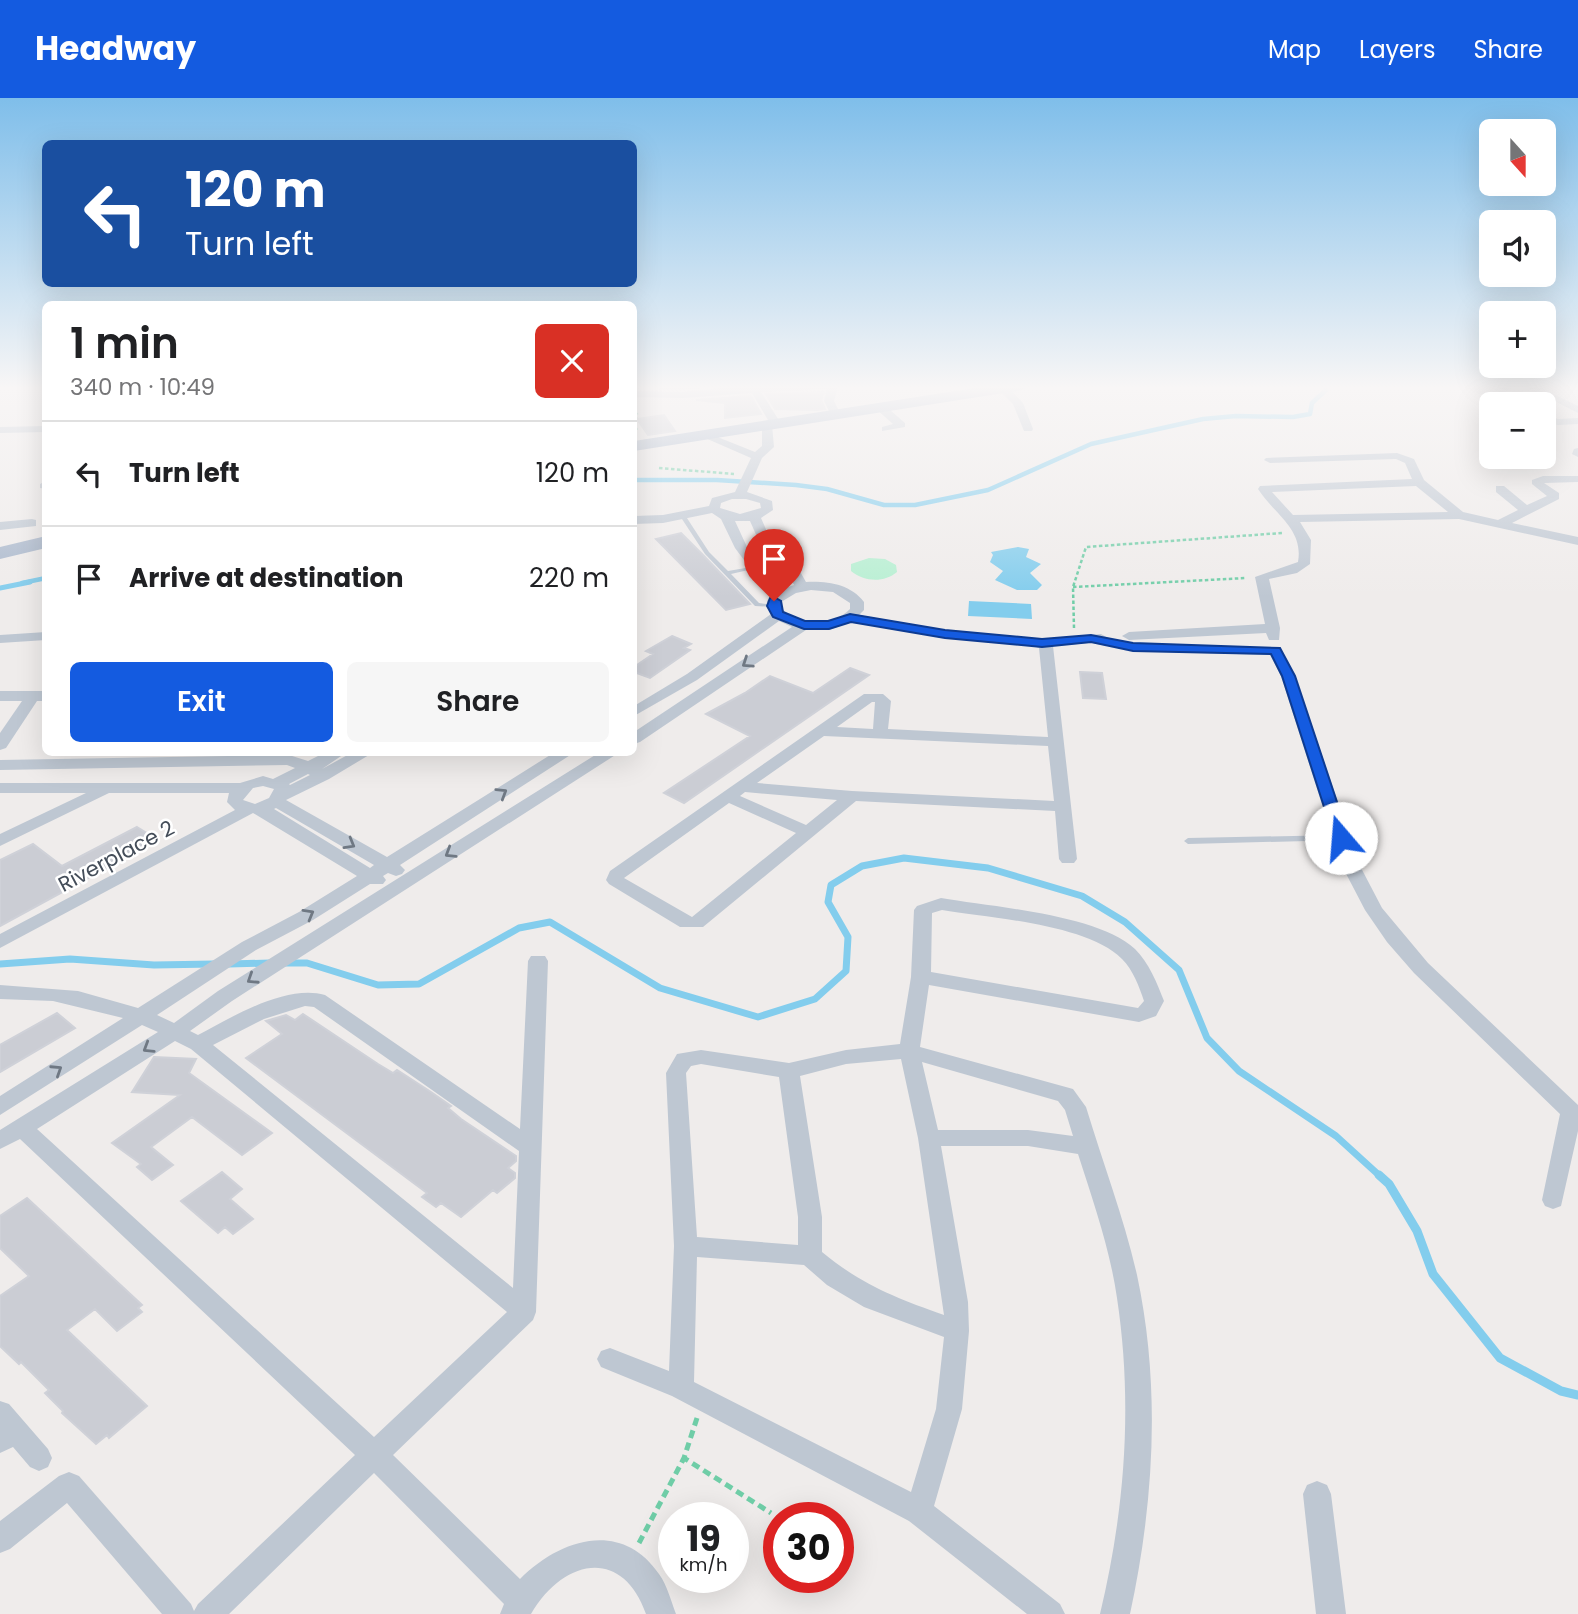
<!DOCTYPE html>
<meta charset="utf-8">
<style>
:root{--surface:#fff;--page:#f6f6f6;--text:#202124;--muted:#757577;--line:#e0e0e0;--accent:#145be0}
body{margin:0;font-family:Poppins,sans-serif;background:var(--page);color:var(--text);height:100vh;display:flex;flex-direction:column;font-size:26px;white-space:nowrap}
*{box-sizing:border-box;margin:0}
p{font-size:23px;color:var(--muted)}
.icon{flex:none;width:38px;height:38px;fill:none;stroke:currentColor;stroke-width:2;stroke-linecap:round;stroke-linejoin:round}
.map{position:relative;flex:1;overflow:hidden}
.drawer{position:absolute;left:42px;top:203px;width:595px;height:455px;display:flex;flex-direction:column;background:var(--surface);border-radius:10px;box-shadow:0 7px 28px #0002}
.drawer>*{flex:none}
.hud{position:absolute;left:42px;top:42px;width:595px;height:147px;border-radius:10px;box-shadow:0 7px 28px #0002;background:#1a4fa0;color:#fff;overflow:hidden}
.needle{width:46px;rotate:159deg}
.fabs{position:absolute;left:1479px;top:21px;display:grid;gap:14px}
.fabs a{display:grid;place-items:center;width:77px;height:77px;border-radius:10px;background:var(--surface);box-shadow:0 7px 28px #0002;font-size:35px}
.speed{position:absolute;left:658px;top:1404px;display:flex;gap:14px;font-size:35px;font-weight:700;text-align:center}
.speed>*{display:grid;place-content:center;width:91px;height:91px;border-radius:50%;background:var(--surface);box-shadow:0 7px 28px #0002;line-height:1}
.speed small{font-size:18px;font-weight:400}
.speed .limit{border:10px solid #d22;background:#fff;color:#111}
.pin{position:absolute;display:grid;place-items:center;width:60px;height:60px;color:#fff;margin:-72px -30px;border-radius:50% 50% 50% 0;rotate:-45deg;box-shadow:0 0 7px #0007}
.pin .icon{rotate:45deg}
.me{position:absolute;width:77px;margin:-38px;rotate:342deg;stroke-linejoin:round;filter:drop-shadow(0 0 5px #0008)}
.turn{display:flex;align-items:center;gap:24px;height:147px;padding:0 28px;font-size:32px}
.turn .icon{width:91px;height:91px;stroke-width:2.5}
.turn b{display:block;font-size:49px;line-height:60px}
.round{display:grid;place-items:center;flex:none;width:74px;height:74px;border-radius:10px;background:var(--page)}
.summary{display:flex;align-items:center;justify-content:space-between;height:119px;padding:0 28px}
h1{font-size:42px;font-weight:600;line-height:52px}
.cta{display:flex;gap:14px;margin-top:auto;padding:14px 28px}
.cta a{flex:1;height:80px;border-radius:10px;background:var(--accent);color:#fff;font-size:28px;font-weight:600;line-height:80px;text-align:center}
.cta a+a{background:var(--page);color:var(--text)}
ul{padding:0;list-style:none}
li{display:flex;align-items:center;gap:21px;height:105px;padding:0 28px;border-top:2px solid var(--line)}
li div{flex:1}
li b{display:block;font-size:26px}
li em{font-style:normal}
header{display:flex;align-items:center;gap:42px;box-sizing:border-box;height:98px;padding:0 35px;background:var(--accent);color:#fff}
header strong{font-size:33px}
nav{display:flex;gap:38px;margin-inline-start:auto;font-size:24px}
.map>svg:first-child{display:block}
.green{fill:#b7efd2}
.water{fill:#83cded}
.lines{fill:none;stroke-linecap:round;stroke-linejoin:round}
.stream-far3{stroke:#83cded;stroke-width:4.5}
.stream-far2{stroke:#83cded;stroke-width:5}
.stream-far1{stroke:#83cded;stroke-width:7}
.stream{stroke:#83cded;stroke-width:9}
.building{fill:#cbcdd4;stroke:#cfd1d8;stroke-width:2}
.path-far1{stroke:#6fcda7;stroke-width:2.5;stroke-dasharray:3.5 2.5;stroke-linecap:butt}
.path{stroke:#6fcda7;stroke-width:5;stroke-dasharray:8 5;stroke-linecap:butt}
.service{fill:#bec7d2;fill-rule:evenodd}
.minor{fill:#bec7d2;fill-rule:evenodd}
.tertiary{fill:#bec7d2;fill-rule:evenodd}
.primary{fill:#aab8cc;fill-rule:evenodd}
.oneway{stroke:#6f7883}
.route{fill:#145be0;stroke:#0d3b92;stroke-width:2}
.labels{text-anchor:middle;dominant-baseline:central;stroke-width:5;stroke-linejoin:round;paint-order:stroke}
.street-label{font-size:21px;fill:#444d59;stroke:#fff}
</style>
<header>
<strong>Headway</strong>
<nav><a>Map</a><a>Layers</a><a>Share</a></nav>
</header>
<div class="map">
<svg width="1578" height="1516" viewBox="0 0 1578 1516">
<rect width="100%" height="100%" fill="#efeceb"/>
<path class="green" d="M869,460L885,461L896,467L897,474C884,485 864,484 851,473V466Z"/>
<path class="water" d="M1018,449L1029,451L1026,459L1041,466L1030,475L1042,487L1037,492H1017L995,482L1003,473L990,464L993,457L991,454Z
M969,503L1031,506L1032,521L968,518Z"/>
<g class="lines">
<path class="stream-far3" d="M634,382H717L796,387L827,391L884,407H915L988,392L1091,346L1203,321L1236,318L1293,319L1310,316L1312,305L1326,292L1324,287
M22,485L46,480"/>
<path class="stream-far2" d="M0,490L30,484"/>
<path class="stream-far1" d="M285,865H307L378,887L419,886L519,830L550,824L660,890L758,919L815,901L846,873L848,839L828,804L831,787L862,768L904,760L988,770L1082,798L1125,824L1179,872L1207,940L1239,973L1336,1038L1381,1079
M0,866L70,861L154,867L214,866
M229,866L270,865"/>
<path class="stream" d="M1379,1077L1389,1086L1417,1133L1433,1176L1500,1260L1561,1293L1578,1297"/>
</g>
<path class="building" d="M660,287H729L683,291H660Z
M824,294L821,302L825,311L817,312L775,311L766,296Z
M751,298L761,316L725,320V305L696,302Z
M664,317L675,333L648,337L637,321Z
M681,435L702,456L750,506L726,512L656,441Z
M672,538L691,546L684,550L690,552L650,580L634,574V569L653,556L646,553Z
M850,570L869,577L684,705L664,695L750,638L706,616L745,595L770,578L813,595Z
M1080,574L1102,575L1106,601L1083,600Z
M137,729L158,742L0,828V762L33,746L62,768Z
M57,915L75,930L0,974V947Z
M303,916L378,966L393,975L397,972L431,994L451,1008L448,1010L461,1021L516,1058V1063L508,1070L515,1075V1080L497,1095L493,1092L461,1119L441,1105L436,1109L422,1099L427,1095L246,960L282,936L266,923L286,917L295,922Z
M154,959L196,961L189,975L272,1035L242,1057L192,1019L151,1049L173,1067L152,1082L137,1069L141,1066L112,1045L180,997L132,994Z
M222,1074L242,1091L230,1101L253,1121L233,1136L225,1129L218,1135L181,1103Z
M27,1100L142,1207L138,1210L142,1214L117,1233L95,1211L67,1232L147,1308L109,1340L107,1337L96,1346L62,1315L63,1313L45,1295L49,1292L21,1264L19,1266L0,1248V1198L29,1178L0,1150V1118Z"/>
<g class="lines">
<path class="path-far1" d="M634,315L637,316L634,327L637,332
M659,370L734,376
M1073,489L1246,480
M1074,530L1073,489L1086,449L1282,435"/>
<path class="path" d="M697,1320L684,1360L771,1415
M639,1445L684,1360"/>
<path class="service" d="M681,417H685L709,454L728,473L757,468V470L731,476L759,505L775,507V509L755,508L705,456L680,418Z
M1341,737L1345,740L1344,742L1188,746L1184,743L1188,740Z"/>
<path class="minor" d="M750,287H836L838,289L834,303L840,315L835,318L831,317L824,303L827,291L761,294L780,324L772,327L774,349L762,360L747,394L772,403L773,412L761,420L772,445L798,470L806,484C828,483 850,486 864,504V512L859,517L945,532L1041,541L1101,536L1108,540L1134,545L1280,550L1295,578L1359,766L1382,810L1428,865L1578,1007V1033L1561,1108L1553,1111L1545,1108L1542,1102L1560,1016L1414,875L1387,844L1365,812L1341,766L1281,578L1270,557L1134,553L1091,545L1053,548L1077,761L1074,765H1062L1059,761L1055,713L856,703L703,829H680L609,786L606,782L610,773L864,596H883L891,603L888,631L1048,639L1039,550L1031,547L945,540L851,524L829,532H806L640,644L634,646V634L792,529L779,523L697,582L634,618V608L687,576L771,516L767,503L771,498L735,450L721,421L712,415L663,425L634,426V418L663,417L709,408L712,400L735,394L751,360L696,336L705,334L755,354L762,348V325L768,322L752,295L683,300L634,299V293L683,294ZM732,401H746L760,405L761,410L740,416L720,410L721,405ZM735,423H750L762,450L788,475L794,487L780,492L747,449ZM811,492L833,494L850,505V511C831,530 801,528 782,511L781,504L796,495ZM872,604H875L873,631L837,629ZM824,638L1048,648L1054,703L852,693L757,685ZM745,694L837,702L806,727L740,698ZM729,705L796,735L692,819L624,780Z
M1463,287C1473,286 1481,292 1491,292C1500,291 1508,287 1519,287L1502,295L1521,306C1508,307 1473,296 1463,287Z
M1523,287H1535L1578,308V315Z
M999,288H1007L1023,305L1033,331L1032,333H1024L1013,306L999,292Z
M875,306H883L905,325V329L882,333V329L893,326L875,310Z
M1544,317L1558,321L1578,320V326L1558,327L1544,323Z
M46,328V334L0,335V329Z
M1578,350V359L1572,356L1574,351Z
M1397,355L1414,361L1424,382L1463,414L1498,422L1518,412L1496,394V388H1504L1527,407L1547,398L1532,386V382L1543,378H1578V384L1544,385L1559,395V401L1512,425L1578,439V447L1459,421L1300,424L1311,442L1310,466L1297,475L1269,481L1280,530L1279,542H1269L1266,535L1129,542L1122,538L1129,534L1265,526L1255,479L1298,464C1304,431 1274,416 1258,391L1260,388L1412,381L1405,365L1396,361L1270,365L1264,362L1266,360ZM1416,388L1448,414L1293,417L1272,394Z
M46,383V391L40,390V386Z
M32,421L36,422V428L0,432V424Z
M46,534V542L0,545V537Z
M0,593H46V603H37L6,650L0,652V635L22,603H0Z
M326,654H347L322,671L353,654H374L329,681L286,702L387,759L555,654H575L400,767L405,772L402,776L396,778L388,775L383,778L386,782L383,786H370L313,822L256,852L157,917L174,925L218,893L600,654H620L232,903L190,933L198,937C232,919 286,886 325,897L520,1031L528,863L531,858H545L548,863L536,1214L533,1222L393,1357L520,1481C560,1441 621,1421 659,1476C667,1487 671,1503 676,1516H646C622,1448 563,1461 531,1516H500L504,1506L374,1375L229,1516H162L67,1405L10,1451L0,1455V1423L59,1378L69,1374L79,1378L191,1506L194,1513L198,1506L355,1357L20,1041L0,1051V1032L158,934L142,927L0,1017V998L123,920L53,903L0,901V887L78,893L138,910L242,844L299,814L357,778L253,715L0,850V836L235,712L227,704L229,695H109L0,748V736L86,695H0V685H240L263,678L273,681L295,670L287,667L0,672V662L289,657L308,663ZM308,676L310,677L290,687L289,686ZM263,688L274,691L269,700L255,706L243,702L253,690ZM276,710L374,767L370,770L274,711ZM305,908L314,909L519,1053L513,1190L213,947L264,921ZM175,943L191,951L507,1214L374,1339L37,1031Z
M941,800C992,809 1097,816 1135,851C1149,865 1157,885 1164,903L1156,918L1139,924L929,887L920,949L1073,991L1086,1009C1103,1065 1124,1120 1137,1177C1161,1289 1154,1405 1130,1516H1100C1125,1412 1133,1306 1117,1200C1110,1151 1093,1103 1078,1056L1028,1048H941L968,1204L969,1233L962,1311L934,1408L1060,1506L1065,1516H1027L909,1423L672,1298L601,1269L597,1261L601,1253L610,1250L669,1273L674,1148L666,975L677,956L701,952L789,965L846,952L900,946L911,879L914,812L917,808ZM942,812C990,820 1087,826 1122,861C1133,872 1139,888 1144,903L1138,910L931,874L932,815ZM901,961L918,1040L944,1217C896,1200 862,1187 822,1154V1119L800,978L846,966ZM922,964L1058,1003L1065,1012L1073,1038L1028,1032H938ZM701,966L779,979L798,1119V1147L697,1139L686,975L691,968ZM697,1159L804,1167L827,1187L864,1209L944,1239L936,1311L911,1394L694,1284Z
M0,1303L9,1306L48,1351L52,1360L48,1369L39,1373L30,1369L13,1349L0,1355Z
M1317,1383L1327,1387L1331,1396L1346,1516H1316L1303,1396L1307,1387Z"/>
<path class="tertiary" d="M634,287H645L634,294Z"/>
<path class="primary" d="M994,287H1030L1022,292L634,353V343Z
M46,438V450L0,461V449Z"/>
</g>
<defs><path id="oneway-chevron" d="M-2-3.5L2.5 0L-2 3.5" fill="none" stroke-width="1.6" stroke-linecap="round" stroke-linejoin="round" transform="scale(1.75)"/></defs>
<g class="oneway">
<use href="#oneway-chevron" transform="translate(747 565) rotate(146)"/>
<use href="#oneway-chevron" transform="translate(502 695) rotate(-32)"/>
<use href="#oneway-chevron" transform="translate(350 746) rotate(30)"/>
<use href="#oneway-chevron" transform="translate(450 755) rotate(148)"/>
<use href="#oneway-chevron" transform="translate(309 816) rotate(-30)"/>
<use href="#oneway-chevron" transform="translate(252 881) rotate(147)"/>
<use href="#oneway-chevron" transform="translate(148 950) rotate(148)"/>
<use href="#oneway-chevron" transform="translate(57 972) rotate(-33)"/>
</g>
<linearGradient id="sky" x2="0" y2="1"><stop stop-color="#7fbeea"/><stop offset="0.58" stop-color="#f8f6f6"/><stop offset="1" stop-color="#f8f6f6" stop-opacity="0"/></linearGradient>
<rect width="1578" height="499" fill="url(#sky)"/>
<path class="route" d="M774,499L781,503L783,514L805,523H828L850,516L945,532L1042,541L1091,537L1133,545L1280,550L1295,578L1349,740L1341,745L1334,740L1282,578L1271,556L1133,553L1091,544L1042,549L945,540L851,524L829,531H804L773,519L767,508L770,500Z"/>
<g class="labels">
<g class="street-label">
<text transform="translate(116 758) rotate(-28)">Riverplace 2</text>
</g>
</g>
</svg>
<div class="fabs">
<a><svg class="needle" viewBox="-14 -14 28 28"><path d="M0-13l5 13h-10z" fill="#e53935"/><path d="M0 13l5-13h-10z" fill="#757577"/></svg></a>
<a><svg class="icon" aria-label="sound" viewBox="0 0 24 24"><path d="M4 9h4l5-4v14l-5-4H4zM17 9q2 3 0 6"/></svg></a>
<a>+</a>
<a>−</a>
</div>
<div class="speed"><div>19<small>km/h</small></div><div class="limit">30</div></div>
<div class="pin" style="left:774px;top:503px;background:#d93025"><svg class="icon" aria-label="arrive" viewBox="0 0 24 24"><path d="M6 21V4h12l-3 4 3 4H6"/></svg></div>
<svg class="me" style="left:1341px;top:740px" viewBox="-20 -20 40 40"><circle r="19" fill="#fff"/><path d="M0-13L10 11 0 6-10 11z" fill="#145be0"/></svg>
<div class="hud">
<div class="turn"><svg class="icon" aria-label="left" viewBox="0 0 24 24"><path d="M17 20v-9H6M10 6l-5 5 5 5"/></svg><div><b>120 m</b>Turn left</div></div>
</div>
<section class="drawer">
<div class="summary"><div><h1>1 min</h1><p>340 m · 10:49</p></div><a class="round" style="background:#d93025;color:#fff"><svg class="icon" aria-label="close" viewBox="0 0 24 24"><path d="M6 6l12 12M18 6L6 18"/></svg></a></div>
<ul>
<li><svg class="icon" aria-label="left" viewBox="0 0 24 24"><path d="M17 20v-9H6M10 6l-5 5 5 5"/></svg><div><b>Turn left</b></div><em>120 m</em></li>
<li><svg class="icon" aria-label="arrive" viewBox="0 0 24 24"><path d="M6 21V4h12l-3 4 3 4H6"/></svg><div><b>Arrive at destination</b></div><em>220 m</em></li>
</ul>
<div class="cta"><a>Exit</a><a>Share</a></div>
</section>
</div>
